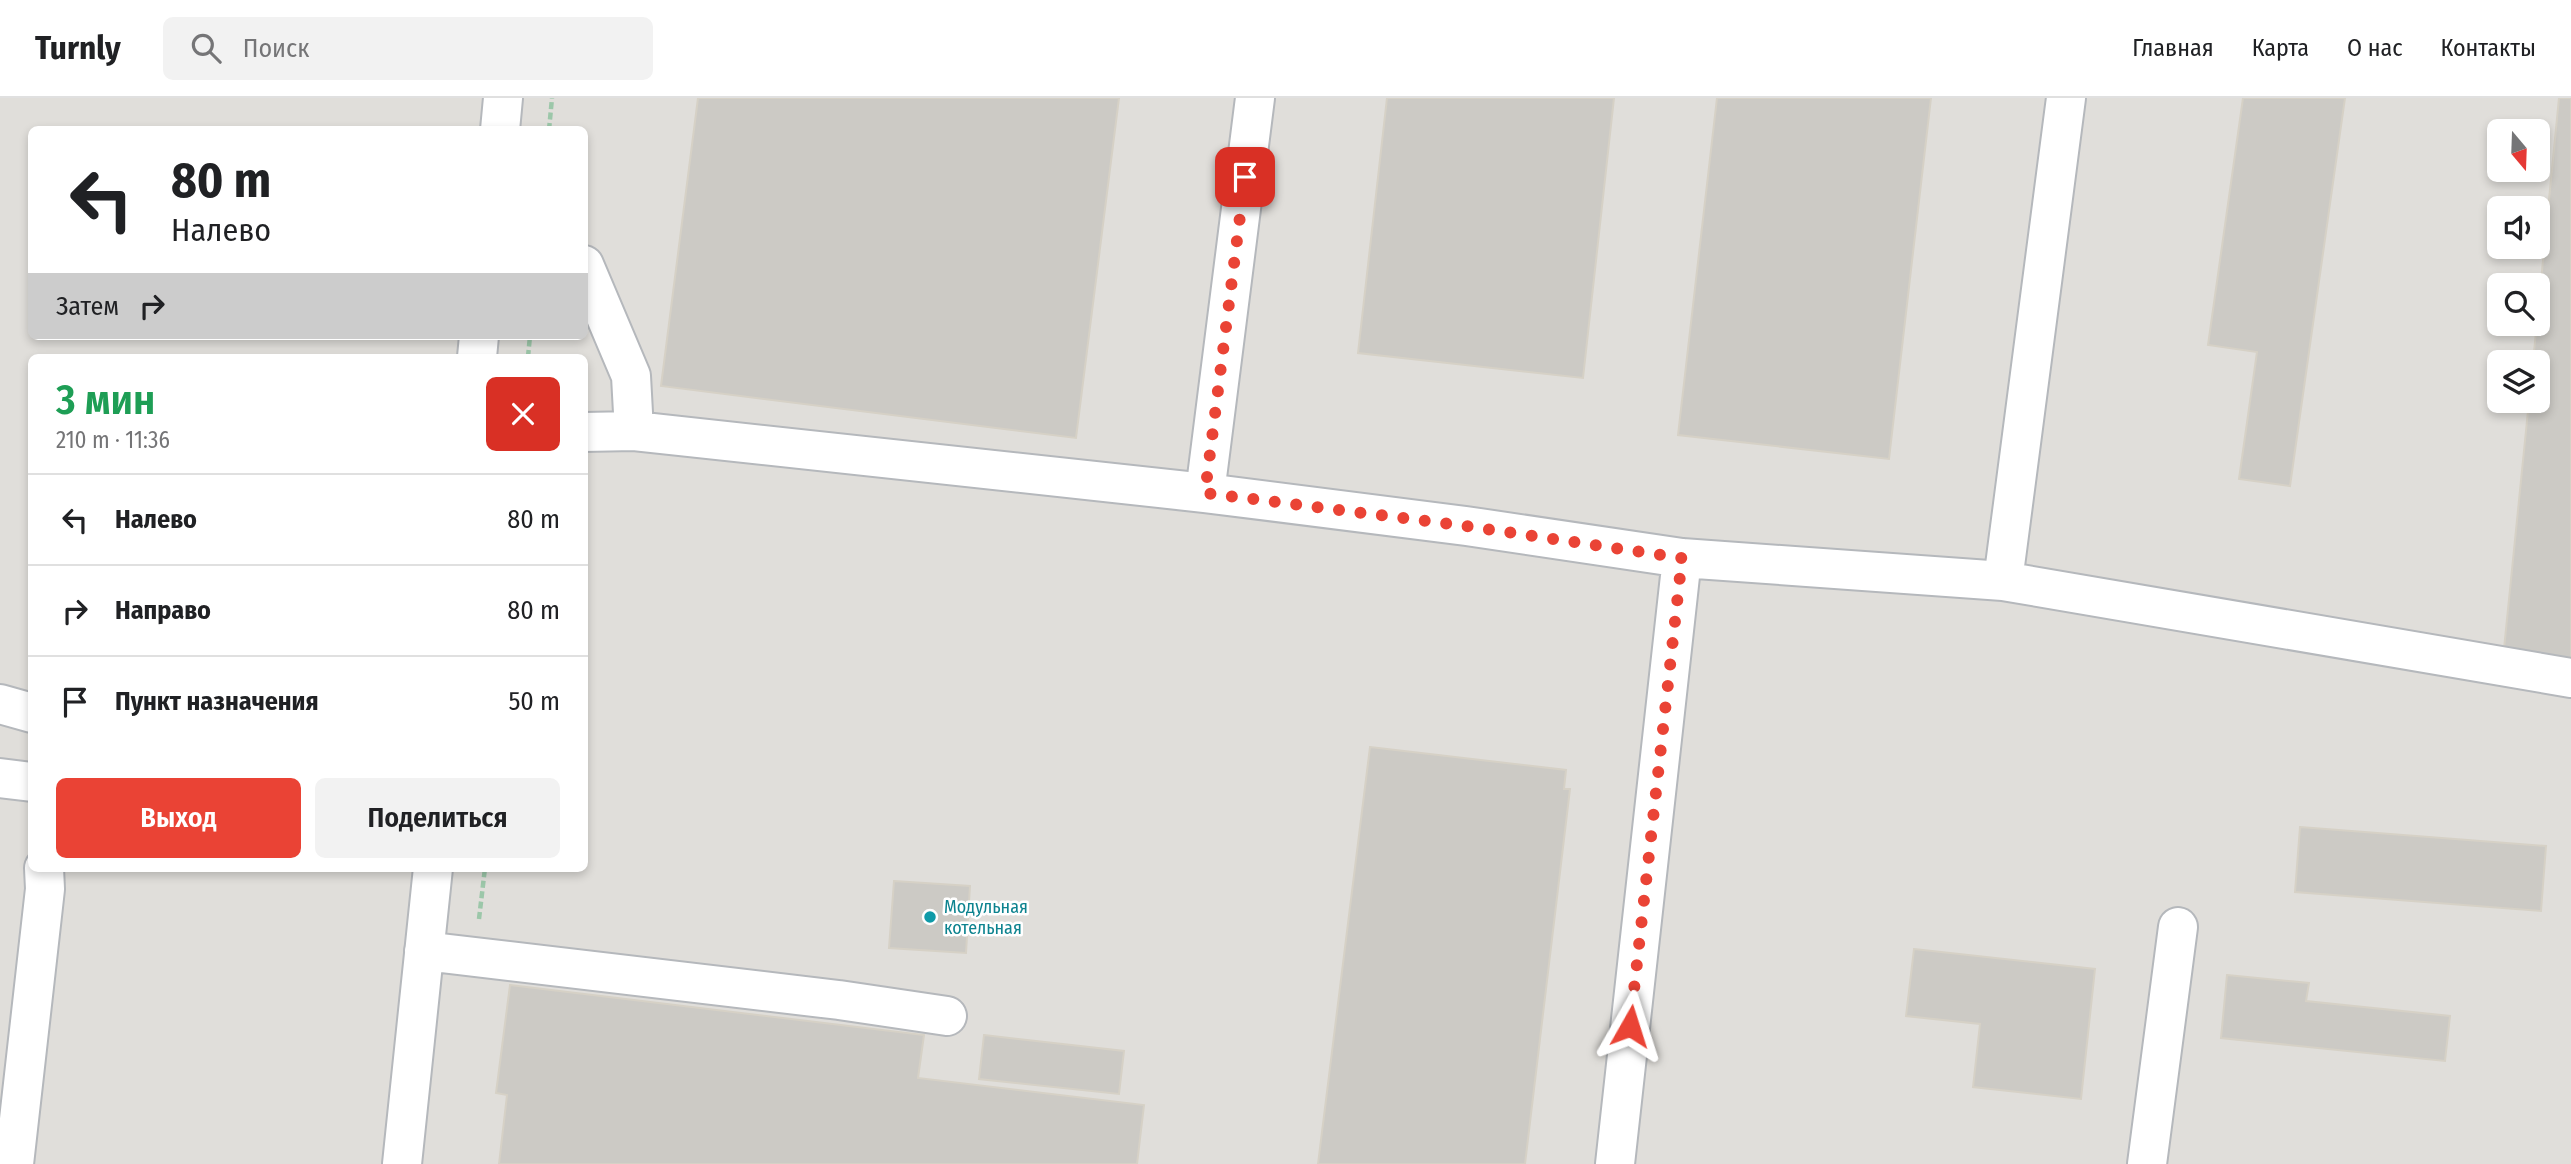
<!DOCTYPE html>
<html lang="ru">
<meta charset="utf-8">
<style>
:root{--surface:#fff;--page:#f2f2f2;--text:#202124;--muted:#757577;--line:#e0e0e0;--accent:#ea4335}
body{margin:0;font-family:"Fira Sans Condensed",sans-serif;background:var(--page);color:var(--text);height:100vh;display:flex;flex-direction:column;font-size:26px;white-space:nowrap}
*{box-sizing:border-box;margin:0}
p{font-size:23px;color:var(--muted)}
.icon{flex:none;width:38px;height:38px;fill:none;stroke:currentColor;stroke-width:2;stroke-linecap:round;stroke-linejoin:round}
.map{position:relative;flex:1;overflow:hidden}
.sheet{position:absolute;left:28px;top:256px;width:560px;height:518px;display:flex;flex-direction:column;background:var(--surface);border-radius:10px;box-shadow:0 4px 10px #0003}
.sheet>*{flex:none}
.banner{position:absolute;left:28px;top:28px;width:560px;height:214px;border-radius:10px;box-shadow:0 4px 10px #0003;background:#fff;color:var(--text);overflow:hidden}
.needle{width:46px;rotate:161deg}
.tools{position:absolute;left:2487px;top:21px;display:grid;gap:14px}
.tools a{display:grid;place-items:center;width:63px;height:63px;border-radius:10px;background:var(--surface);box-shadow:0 4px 10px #0003;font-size:35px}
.pin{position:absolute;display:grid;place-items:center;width:60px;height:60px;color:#fff;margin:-30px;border-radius:14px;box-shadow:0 4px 10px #0006}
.me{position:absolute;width:77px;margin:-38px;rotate:6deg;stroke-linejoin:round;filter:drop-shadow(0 0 5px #0008)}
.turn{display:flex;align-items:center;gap:24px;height:147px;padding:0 28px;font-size:32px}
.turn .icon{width:91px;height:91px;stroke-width:2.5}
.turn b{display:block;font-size:49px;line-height:60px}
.then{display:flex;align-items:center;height:66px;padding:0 28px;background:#0003;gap:14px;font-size:26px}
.round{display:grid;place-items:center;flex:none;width:74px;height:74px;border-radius:10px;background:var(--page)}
.head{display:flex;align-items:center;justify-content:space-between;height:119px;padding:0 28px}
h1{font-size:42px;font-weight:600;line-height:52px;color:#1e9e55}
.action{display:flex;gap:14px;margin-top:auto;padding:14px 28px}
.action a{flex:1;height:80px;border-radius:10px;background:var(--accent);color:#fff;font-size:28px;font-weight:600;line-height:80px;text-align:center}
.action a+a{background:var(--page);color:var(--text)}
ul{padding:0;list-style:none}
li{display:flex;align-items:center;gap:21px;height:91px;padding:0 28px;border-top:2px solid var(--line)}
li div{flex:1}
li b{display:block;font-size:26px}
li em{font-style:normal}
header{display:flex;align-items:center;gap:42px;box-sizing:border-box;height:98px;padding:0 35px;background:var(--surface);border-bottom:2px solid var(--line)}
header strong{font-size:33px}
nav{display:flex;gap:38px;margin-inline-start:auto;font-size:24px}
.search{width:490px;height:63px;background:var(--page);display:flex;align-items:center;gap:18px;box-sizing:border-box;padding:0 24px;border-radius:10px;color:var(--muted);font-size:26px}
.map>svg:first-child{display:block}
.industrial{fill:#e0deda;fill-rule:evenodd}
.building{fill:#cccac5;stroke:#d6d1c6;stroke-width:2}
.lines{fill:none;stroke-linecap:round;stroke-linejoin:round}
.minor-casing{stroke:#b5b8bc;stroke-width:42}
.path{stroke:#9cc7a9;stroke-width:4.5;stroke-dasharray:7 3.5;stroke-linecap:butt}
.minor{stroke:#fff;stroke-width:38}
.route{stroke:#ea4335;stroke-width:12;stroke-dasharray:0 21.6}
.culture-dot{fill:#0f9aa8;stroke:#fff;stroke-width:2.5}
.labels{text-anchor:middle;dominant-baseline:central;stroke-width:5;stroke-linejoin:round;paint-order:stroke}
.culture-label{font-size:18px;fill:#0d838f;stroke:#fff;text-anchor:start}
</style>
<header>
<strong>Turnly</strong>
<div class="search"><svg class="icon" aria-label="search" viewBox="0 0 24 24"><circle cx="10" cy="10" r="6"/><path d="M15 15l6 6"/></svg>Поиск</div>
<nav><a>Главная</a><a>Карта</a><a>О нас</a><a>Контакты</a></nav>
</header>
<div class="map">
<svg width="2571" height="1066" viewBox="0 0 2571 1066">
<rect width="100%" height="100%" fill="#f1efe8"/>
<path class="industrial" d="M0,0H2571V1066H0ZM32,32H584V238H32ZM2499,33H2538V72H2499ZM2499,110H2538V149H2499ZM2499,187H2538V226H2499ZM32,259H584V770H32ZM2499,264H2538V303H2499Z"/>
<path class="building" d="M698,0H1119L1076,340L661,288Z
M1387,0H1614L1583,280L1358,255Z
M1717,0H1931L1889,361L1678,337Z
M2243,0H2345L2290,388L2239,381L2257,254L2208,247Z
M2559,0H2571V561L2504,551L2529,303H2538V264H2533Z
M1370,649L1566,672L1564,691H1570L1525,1066H1318Z
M2300,729L2546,748L2541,813L2295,794Z
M894,783L970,788L966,855L889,850Z
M1914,851L2095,871L2081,1001L1973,989L1980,926L1906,918Z
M2227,877L2309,885L2306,903L2450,918L2445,963L2221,940Z
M510,887L924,937L918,980L1144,1007L1137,1066H499L507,997L496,995Z
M984,937L1124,953L1119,996L979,981Z"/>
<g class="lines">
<defs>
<path id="minor" d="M500,32L503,0
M584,167L631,278L634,333
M477,259L479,238
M584,334L634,333L1205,395L1466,428L1682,460L2003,483L2571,580
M1205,395L1255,0
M2003,483L2066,0
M0,606L32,615
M0,680L32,684
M424,853L839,902L947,918
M14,1066L45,791L44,770
M402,1066L433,770
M1615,1066L1682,460
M2147,1066L2178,829"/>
</defs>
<use href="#minor" class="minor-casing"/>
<path class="path" d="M549,32L552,0
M528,259L530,238
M479,821L485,770"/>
<use href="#minor" class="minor"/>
</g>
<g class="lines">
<path class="route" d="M1245,79L1205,395L1466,428L1682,460L1630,928"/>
</g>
<circle class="culture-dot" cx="930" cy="819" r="7"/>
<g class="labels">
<g class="culture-label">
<text x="944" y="809">Модульная<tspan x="944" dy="21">котельная</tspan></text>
</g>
</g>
</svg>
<div class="tools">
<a><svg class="needle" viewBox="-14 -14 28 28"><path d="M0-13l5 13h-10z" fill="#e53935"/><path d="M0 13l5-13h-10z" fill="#757577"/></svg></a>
<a><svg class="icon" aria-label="sound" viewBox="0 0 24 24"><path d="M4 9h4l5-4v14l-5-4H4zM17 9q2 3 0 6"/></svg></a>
<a><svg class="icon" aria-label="search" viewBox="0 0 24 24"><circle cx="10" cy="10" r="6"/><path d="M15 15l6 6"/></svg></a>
<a><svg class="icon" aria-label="layers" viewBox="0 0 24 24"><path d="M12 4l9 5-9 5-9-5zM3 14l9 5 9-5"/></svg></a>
</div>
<div class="pin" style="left:1245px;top:79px;background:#d93025"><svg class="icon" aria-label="arrive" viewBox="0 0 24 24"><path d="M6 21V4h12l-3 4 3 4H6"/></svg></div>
<svg class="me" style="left:1630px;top:928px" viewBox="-20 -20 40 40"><path d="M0-17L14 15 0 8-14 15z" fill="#ea4335" stroke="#fff" stroke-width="4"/></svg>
<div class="banner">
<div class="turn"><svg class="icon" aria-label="left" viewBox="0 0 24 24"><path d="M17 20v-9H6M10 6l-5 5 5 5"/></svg><div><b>80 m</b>Налево</div></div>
<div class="then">Затем<svg class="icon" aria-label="right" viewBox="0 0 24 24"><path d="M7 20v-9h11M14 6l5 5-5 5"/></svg></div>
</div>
<section class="sheet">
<div class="head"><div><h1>3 мин</h1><p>210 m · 11:36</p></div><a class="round" style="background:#d93025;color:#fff"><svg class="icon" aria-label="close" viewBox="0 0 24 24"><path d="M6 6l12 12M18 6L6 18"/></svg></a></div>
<ul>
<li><svg class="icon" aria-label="left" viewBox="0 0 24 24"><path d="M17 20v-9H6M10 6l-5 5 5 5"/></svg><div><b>Налево</b></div><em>80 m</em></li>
<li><svg class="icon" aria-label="right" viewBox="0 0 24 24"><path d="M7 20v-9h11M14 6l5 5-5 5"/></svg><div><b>Направо</b></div><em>80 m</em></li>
<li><svg class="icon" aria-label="arrive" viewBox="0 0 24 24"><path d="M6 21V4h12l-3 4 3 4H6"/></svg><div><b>Пункт назначения</b></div><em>50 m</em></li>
</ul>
<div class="action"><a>Выход</a><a>Поделиться</a></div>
</section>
</div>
